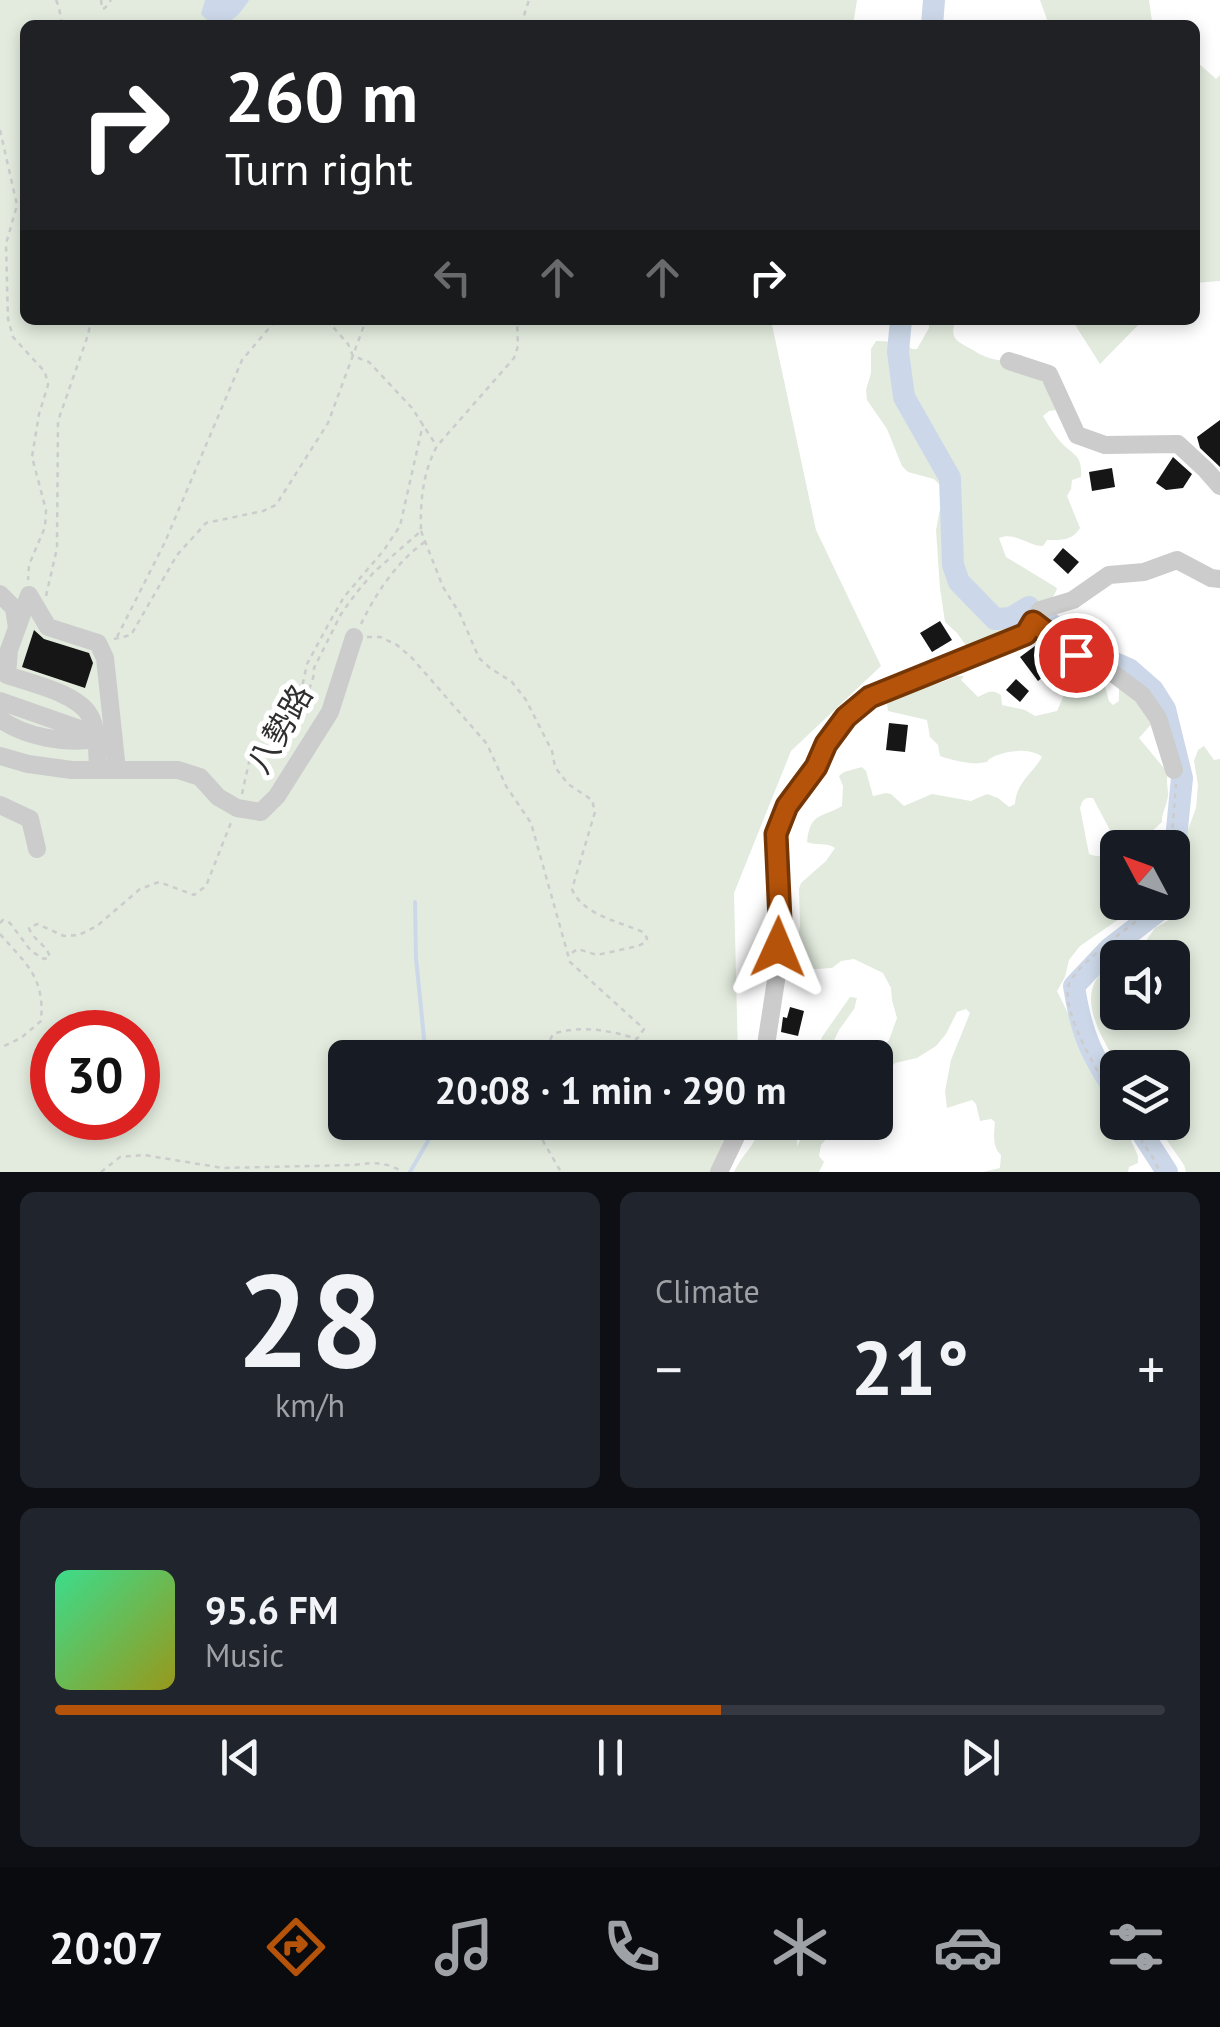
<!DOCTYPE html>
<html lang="en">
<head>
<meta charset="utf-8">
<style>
	:root { --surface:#171b24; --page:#20242c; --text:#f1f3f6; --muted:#9ea1a6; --line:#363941; --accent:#b45309 }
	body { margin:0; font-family:"PT Sans","Noto Sans TC",sans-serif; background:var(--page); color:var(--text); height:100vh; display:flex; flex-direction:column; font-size:38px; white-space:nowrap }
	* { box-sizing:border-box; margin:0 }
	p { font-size:32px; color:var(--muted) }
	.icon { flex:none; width:55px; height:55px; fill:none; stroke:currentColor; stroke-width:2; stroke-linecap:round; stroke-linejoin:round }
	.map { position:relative; height:1172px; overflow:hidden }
	.sheet { display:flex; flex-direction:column; gap:20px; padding:20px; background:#0d0f14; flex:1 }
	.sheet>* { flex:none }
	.banner { position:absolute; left:20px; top:20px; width:1180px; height:305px; border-radius:15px; box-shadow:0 5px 15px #0003; background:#202124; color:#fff; overflow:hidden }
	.needle { width:65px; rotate:311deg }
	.controls { position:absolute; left:1100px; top:830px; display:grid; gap:20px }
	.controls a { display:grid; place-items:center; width:90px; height:90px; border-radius:15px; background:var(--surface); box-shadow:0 5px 15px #0003; font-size:50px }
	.speed { position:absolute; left:30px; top:1010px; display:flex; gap:20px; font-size:50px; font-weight:700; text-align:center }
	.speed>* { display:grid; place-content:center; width:130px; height:130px; border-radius:50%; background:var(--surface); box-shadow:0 5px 15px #0003; line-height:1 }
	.speed .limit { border:15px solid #d22; background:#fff; color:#111 }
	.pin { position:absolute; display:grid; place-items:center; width:85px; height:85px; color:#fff; margin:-42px; border:5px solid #fff; border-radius:50%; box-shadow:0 2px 10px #0007 }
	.me { position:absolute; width:110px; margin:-55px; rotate:1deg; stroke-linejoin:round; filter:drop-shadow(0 0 8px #0008) }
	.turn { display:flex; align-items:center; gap:35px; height:210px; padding:0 40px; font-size:45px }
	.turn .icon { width:130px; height:130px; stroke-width:2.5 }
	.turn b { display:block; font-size:70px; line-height:85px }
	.lanes { display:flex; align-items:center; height:95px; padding:0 40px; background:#0003; justify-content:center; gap:50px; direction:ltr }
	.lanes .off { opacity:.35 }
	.big { font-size:75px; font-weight:700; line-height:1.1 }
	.sheet .tile { flex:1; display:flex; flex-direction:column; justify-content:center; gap:15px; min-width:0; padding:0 35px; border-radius:15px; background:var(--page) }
	.sheet .dial { align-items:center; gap:0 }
	.dial b { font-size:130px; line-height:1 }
	.song { display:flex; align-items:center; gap:30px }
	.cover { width:120px; height:120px; border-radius:15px; background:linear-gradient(135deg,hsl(150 70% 55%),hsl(60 70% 35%)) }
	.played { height:10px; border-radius:5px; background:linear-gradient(90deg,var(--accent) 60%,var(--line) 60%) }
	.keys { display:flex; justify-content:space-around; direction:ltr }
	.heat { display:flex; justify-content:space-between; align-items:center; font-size:55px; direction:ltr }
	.sheet .tiles { flex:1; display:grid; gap:20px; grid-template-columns:1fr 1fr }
	.tile:last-child { grid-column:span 2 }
	.trip { position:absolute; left:328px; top:1040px; width:565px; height:100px; border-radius:15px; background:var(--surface); box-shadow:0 5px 15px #0003; font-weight:700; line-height:100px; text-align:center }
	.dock { display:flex; height:160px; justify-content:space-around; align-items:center; background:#090b0e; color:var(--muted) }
	.dock .icon { width:70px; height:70px }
	.dock .selected { color:var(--accent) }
	.dock b { font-size:45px; color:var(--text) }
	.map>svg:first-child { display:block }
</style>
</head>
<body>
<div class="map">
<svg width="1220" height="1172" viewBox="0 0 1220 1172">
	<rect width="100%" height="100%" fill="#fff"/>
	<!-- green -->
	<path fill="#e2ebde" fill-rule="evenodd" d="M0 0H857L853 25H25V320H771L816 530 881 666 791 751 734 893 738 1057 345 1058V1122L732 1123 713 1172H0ZM52 1032H138V1118H52Z
		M1040 0H1149L1152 21 1157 25H1049Z
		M1195 60 1216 79 1220 75V281L1195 283Z
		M929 320H956C948 339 958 342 973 350 982 356 993 361 1005 360 1010 359 1015 356 1021 355L1043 373 1057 410 1049 411 1043 416C1048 424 1053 433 1059 440 1071 455 1083 453 1081 477L1072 480 1071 489 1067 496 1080 528C1072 541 1061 540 1047 540L1043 546C1027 546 1015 531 999 538L1006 557 1057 588C1053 608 1002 641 983 646 977 647 972 647 967 647L957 633 945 622 940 588 936 530 943 493 940 485 934 479 908 472 902 466 887 429 867 400 866 390 871 373V349L876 341 902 342 912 349H917L929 328Z
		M1072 320H1143L1100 364Z
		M956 676H964L961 680 978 697C987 693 991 688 1001 695L1002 705 1025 710 1035 716 1057 711 1064 695 1091 683H1104L1109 701 1113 705 1119 701V678L1154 721 1139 738 1168 773C1165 783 1170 792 1167 801 1165 809 1162 813 1162 822L1150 833 1144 834 1140 830 1130 837 1114 838 1093 798H1086L1082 802 1080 808 1089 854C1099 858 1108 855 1117 858L1118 902 1142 903 1080 946 1069 960 1065 977 1057 991 1117 1112 1118 1122 1123 1123 1138 1156V1163L1129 1167 1128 1172H983L1000 1168 1001 1155C992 1147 994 1133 995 1122L991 1119 980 1121 976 1104 972 1100 947 1108 945 1091 951 1060 970 1013 966 1009 957 1012 946 1034 936 1046 917 1058 895 1063 875 1084V1059L889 1040 897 1018 892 1000 891 988 883 973 854 959 841 961 832 968 816 969H810L795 962 800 925 799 889 801 883 826 861 835 848C827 842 816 846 807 842 810 812 822 818 842 806L843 786 839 776 844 772 862 767 866 771 873 796 886 793 891 794 904 806 932 794 971 801 987 794 998 798 1009 807 1015 804C1016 783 1032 774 1042 757 1031 748 1008 750 995 756 982 762 994 761 980 763 973 765 947 759 940 756L938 745 930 737 927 720 888 711 887 704C899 690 937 687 956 676Z
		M1204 746 1214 760 1220 759V1172H1186L1184 1165 1155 1123 1172 1122V1068L1118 1067C1106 1042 1078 1005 1098 977 1103 970 1111 967 1117 963L1118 1012H1172V958L1126 957 1140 949 1155 928 1171 919 1188 884 1187 832 1196 808 1198 785 1194 761 1198 750Z
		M850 997 857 998 854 1009 839 1030 827 1055 826 1057H814L822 1037Z
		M761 1123H797V1147L807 1123H840L821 1145 819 1156 824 1162 819 1172H734C744 1151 755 1148 761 1123Z"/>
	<!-- water -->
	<path fill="#ccd8e9" d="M205 0H249C237 20 219 35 201 14Z"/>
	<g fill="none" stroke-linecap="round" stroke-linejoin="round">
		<!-- stream -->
		<path stroke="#ccd8e9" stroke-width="4" d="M415 902 416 958 426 1058
			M410 1172 439 1122"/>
		<!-- river -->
		<path stroke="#ccd8e9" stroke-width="22" d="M932 25 934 0
			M901 320 898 352 904 397 950 478 953 565 959 582 995 619 1011 618 1029 607
			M1046 620 1087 651 1129 669 1153 690 1165 709 1182 778 1172 880
			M1118 1095C1091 1055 1081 1033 1074 986L1109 949 1170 902
			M1135 1122 1167 1172"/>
	</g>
	<!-- building -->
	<path fill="#161616" d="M1220 420V467L1200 448 1197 437Z
		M1173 457 1192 474 1183 488 1166 490 1156 483Z
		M1112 468 1115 487 1092 491 1089 472Z
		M1063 548 1079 562 1068 574 1053 560Z
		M940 621 952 640 932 652 920 633Z
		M34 630 44 639 89 653 93 663 85 688 22 667Z
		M1035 646 1053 669 1038 681 1020 657Z
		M1016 679 1029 691 1020 702 1006 690Z
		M889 723 908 725 905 752 886 750Z
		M790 1007 804 1011 798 1036 781 1032 783 1017 787 1018Z"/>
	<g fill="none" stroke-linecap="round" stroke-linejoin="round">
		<!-- path -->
		<path stroke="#ccc" stroke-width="2.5" stroke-dasharray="5 5" stroke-linecap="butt" d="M56 0 59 7 62 25
			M101 0 102 9 105 8 111 0
			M521 25 529 0
			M0 130 17 205 6 244 8 319 13 337 45 372 48 385 39 414 32 457 46 510 45 527 29 565 28 580
			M327 320 348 344 353 356 369 362 412 408 436 445
			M421 531 443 587 460 614 479 658 490 668 512 682 526 700 552 751 555 767 568 784 592 800 595 812 572 889C581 914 620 922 643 932L647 938 646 942 638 946 597 955 578 949 570 954
			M46 596 57 548 58 421 88 335 91 320
			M361 624C376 593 397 561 426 541
			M117 637 165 542 242 360 276 320
			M367 637H380L397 645 412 658 487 744 506 786 531 823 570 962 644 1029 637 1039C610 1030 580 1025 553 1034L548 1044 551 1058
			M114 639 131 635 177 555 206 523 263 511 276 505 328 423 366 320
			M298 706C306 696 315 681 314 668L341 614 357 592 374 572 421 531C420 501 423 472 437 446L514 358 518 346 517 320
			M242 794 249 762 257 746 268 733 294 711 301 692 307 664 328 625 344 597 384 550 400 526 423 424
			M1171 848 1176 784
			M0 923 3 920 10 923 31 951 44 959 50 957C46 944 33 940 29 928L37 924 64 936 79 935 97 926 140 889 159 882 194 895 206 886 232 820
			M0 934C26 964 45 977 41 1021L21 1038 0 1048
			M1118 1105C1103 1081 1059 1011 1069 984 1078 962 1141 918 1162 902
			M535 1122 536 1129 561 1172
			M1129 1122 1153 1158 1160 1172
			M101 1172 120 1157 144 1155 223 1168 355 1165C374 1162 386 1162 403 1172"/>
		<!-- minor -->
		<path stroke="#ccc" stroke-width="18" d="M1009 361 1049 374 1077 435 1105 445 1178 444 1206 470 1220 486
			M0 594 14 608 17 628
			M1033 621 1076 655 1110 671 1142 695 1158 718 1174 770
			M0 701 77 728 95 739
			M0 719C25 737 65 744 95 739
			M0 756 28 764 72 770H178L200 777 218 797 237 808 261 812 277 796 330 712 354 637
			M98 770C97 753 98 730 90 716 78 693 30 683 7 675L9 650 29 595 48 627 98 643 105 658 117 770
			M0 805 30 819 37 849
			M764 1058 777 974 780 920 776 834 787 806 816 767 827 743 846 717 870 697 1026 634 1040 610 1073 600 1109 575 1144 572 1177 560 1211 578 1220 579
			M719 1172 743 1122"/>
	</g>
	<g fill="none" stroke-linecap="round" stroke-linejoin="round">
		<!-- route casing -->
		<g stroke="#753606" stroke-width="25">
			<path id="route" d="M778 947 780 920 776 834 787 806 816 767 826 744 846 717 870 697 1026 634 1033 622 1076 655"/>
		</g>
		<!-- route -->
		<use href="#route" stroke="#b45309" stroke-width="18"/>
	</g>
	<g text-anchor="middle" stroke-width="10" stroke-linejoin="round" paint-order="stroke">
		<!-- street labels -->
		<g font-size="32" fill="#2f2f2f" stroke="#fff">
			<text transform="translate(280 729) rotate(-60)" y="11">八勢路</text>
		</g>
	</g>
</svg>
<div class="controls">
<a><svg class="needle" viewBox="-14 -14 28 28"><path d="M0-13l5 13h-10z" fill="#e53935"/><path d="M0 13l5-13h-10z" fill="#9ea1a6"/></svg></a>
<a><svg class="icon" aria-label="sound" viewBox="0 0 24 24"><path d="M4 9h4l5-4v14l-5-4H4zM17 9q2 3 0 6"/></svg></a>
<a><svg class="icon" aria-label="layers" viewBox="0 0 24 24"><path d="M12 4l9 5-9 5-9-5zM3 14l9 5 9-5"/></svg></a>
</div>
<div class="speed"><div class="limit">30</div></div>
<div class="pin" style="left:1076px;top:655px;background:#d93025"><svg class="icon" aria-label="arrive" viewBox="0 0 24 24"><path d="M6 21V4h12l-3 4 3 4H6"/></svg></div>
<svg class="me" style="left:778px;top:947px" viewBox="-20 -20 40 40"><path d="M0-17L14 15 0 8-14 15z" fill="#b45309" stroke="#fff" stroke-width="4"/></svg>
<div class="trip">20:08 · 1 min · 290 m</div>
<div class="banner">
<div class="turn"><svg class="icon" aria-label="right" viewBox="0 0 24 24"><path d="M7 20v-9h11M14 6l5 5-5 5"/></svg><div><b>260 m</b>Turn right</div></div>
<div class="lanes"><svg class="icon off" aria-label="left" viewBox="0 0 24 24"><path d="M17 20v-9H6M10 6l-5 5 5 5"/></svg><svg class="icon off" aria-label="ahead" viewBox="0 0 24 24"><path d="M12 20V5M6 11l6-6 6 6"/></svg><svg class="icon off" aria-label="ahead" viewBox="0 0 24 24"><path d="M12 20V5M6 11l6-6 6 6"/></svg><svg class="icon" aria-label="right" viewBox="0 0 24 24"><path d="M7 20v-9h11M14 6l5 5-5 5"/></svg></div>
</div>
</div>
<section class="sheet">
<div class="tiles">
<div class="tile dial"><b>28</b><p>km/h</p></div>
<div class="tile"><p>Climate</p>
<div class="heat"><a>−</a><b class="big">21°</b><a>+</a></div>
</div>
<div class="tile">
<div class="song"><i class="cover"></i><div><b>95.6 FM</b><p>Music</p></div></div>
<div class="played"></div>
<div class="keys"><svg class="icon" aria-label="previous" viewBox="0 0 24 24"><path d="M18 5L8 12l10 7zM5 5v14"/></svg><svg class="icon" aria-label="pause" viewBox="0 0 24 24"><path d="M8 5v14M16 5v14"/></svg><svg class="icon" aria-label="next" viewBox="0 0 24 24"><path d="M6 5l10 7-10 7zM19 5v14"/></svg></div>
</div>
</div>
</section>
<nav class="dock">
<b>20:07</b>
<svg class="icon selected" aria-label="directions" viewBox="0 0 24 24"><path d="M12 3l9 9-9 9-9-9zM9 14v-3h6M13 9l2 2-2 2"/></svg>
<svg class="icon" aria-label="music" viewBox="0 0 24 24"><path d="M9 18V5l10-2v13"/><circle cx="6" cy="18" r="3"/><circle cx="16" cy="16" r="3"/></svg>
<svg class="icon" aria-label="phone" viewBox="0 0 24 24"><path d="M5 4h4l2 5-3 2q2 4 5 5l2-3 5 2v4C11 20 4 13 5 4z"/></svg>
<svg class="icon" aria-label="climate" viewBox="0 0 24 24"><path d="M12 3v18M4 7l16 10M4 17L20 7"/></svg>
<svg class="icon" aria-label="car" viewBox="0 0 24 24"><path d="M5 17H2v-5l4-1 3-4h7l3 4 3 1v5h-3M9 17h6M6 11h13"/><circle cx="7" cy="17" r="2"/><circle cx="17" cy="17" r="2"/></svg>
<svg class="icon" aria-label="filters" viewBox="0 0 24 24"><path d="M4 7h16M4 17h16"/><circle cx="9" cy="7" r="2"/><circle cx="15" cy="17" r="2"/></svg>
</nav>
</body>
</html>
